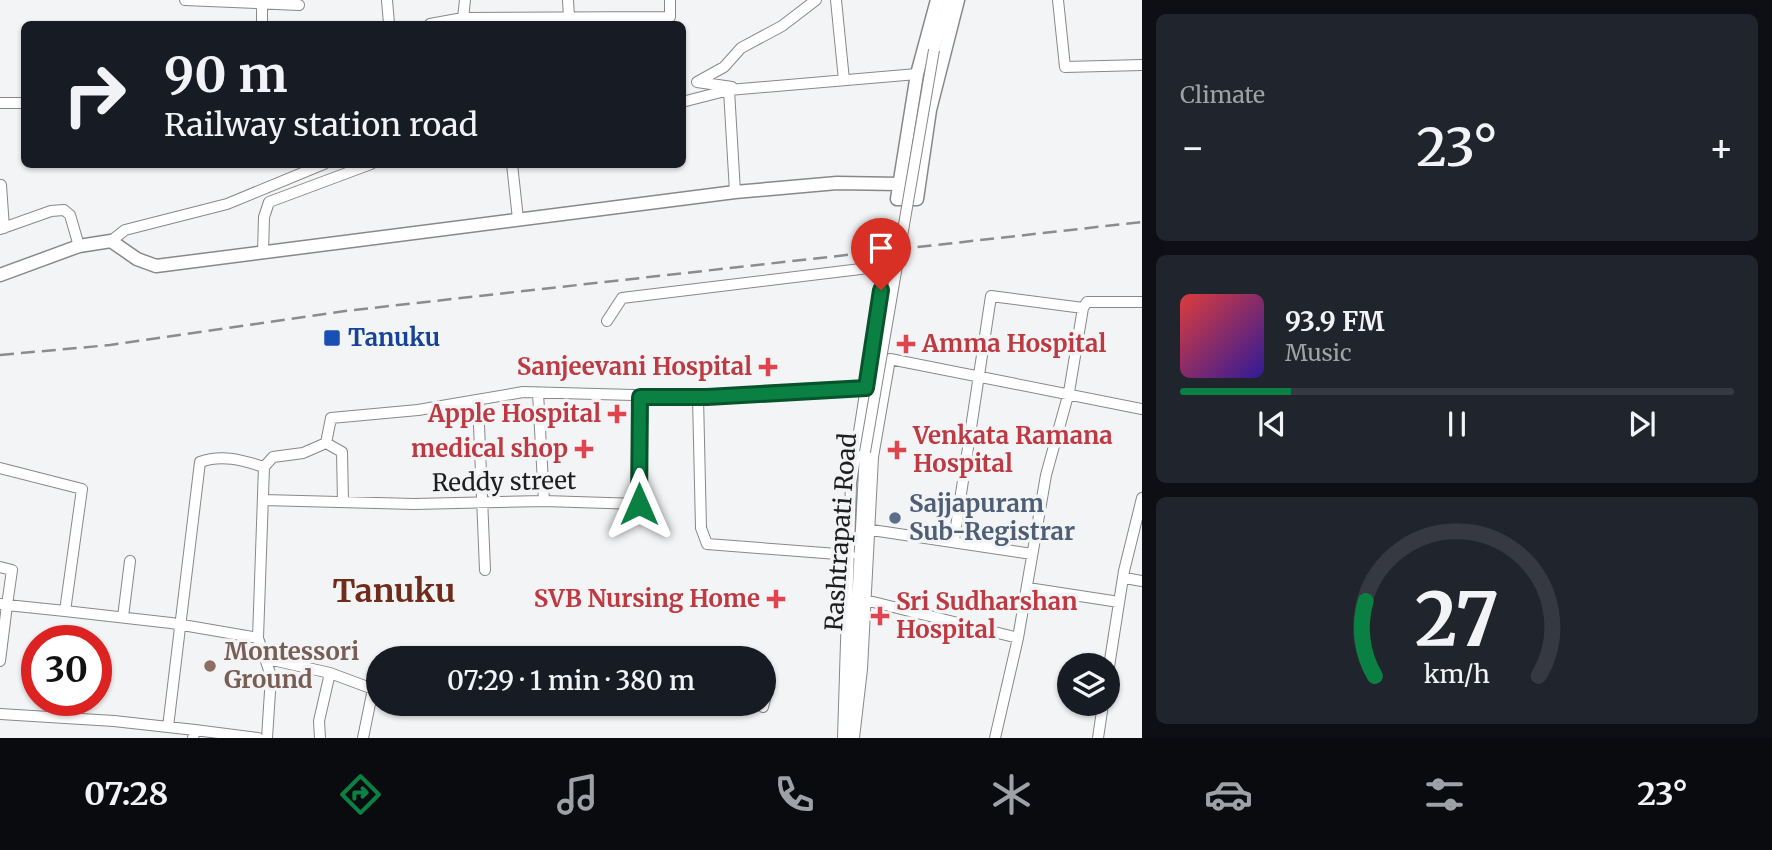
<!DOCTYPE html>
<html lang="en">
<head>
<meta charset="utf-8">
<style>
	:root { --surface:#171b24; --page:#20242c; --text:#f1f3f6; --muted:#9ea1a6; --line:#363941; --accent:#0b8043 }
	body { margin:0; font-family:Merriweather,serif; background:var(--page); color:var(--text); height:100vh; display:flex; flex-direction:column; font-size:26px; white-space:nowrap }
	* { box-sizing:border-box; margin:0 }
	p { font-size:23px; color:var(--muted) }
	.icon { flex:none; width:38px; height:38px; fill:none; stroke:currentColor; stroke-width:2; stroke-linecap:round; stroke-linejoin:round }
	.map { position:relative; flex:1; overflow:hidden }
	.details { display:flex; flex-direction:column; gap:14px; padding:14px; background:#0d0f14; width:630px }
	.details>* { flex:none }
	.hud { position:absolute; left:21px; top:21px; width:665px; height:147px; border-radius:10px; box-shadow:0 2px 5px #0004; background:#171b24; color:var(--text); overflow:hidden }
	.buttons { position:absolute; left:1057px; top:653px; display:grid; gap:14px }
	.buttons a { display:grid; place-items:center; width:63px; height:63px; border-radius:50%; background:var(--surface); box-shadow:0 2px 5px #0004; font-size:35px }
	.speed { position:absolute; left:21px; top:625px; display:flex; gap:14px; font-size:35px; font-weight:700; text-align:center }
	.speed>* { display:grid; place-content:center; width:91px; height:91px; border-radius:50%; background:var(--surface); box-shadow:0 2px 5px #0004; line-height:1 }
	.speed .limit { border:10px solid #d22; background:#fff; color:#111 }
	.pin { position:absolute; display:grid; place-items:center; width:60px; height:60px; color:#fff; margin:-72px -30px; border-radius:50% 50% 50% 0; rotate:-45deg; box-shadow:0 0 7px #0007 }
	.pin .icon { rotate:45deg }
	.me { position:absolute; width:77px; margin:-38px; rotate:0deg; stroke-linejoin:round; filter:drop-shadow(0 0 5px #0008) }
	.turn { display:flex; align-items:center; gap:24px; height:147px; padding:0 28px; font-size:32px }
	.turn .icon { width:91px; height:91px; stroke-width:2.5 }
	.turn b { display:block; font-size:49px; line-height:60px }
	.big { font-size:52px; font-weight:600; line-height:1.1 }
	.details .card { flex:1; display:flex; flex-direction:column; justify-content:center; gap:10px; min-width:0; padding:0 24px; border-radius:10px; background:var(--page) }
	.details .dial { align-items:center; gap:0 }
	.dial svg { height:182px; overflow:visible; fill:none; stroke:var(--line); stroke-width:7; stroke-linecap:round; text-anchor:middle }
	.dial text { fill:var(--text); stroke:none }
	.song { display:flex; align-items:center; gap:21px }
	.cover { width:84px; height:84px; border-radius:10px; background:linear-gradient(135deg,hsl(0 70% 55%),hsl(250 70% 35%)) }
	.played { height:7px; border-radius:4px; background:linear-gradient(90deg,var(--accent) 20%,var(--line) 20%) }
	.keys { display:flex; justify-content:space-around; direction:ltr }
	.heat { display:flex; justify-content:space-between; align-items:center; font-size:38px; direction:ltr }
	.trip { position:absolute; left:366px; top:646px; width:410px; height:70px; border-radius:35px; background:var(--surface); box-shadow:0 2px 5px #0004; font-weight:600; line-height:70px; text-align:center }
	.menu { display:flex; height:112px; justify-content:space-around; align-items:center; background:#090b0e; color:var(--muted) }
	.menu .icon { width:49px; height:49px }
	.menu .on { color:var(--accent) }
	.menu b { font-size:32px; color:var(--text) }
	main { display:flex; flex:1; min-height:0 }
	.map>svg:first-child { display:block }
</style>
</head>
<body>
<main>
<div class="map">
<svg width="1142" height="738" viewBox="0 0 1142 738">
	<rect width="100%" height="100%" fill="#f3f4f6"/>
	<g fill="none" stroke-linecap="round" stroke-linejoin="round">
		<!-- minor casing -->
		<g stroke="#868889" stroke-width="12">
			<path id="minor" d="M185 0 299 5
				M387 0 389 24
				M465 0 463 18 670 17V0
				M568 0 569 17
				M836 0 844 80
				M1058 0 1065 67 1142 65
				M262 24V0
				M430 24 463 18V23
				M934 50 948 0
				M732 87 697 82 724 67 741 48 782 26 816 0
				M729 90 735 192
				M682 102 729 90 917 74
				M0 103H24
				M512 164 518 219
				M1 185 4 228
				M0 229 51 211 64 210 70 215 79 246
				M111 241 125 230 227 204 324 164
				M263 252 264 217 269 202 371 164
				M607 321 622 298 885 266 851 483 843 738
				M538 393 544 501
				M698 397 701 528 707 544 850 555
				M478 401 485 570
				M326 443 342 452 343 502
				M0 468 82 489 65 611 7 605 12 570 0 567
				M263 500 414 504 544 501 639 504 640 397
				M865 529 1032 554
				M954 540 991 296 1083 308
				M1125 578 1142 581
				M1028 588 1119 602
				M861 599 1018 638 995 738
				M0 604 7 605 0 661
				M65 611 171 623 258 638
				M123 617 130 561
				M1018 638 1046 475 1069 392 1083 308 1087 302H1142
				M268 659 330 673 373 689 363 738
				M1108 673 1124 571 1142 498
				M763 707 770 680
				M0 714 114 721 195 730
				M168 727 200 462C222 454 242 460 264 467
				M193 738 195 730 258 738
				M267 738 271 676 258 638 264 467 273 457 303 453 326 443 331 418 418 410 523 392 707 397 866 388
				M320 738 319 721 330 673
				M850 738 865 452
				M854 738 862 669 873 457 890 359 1142 409
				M1098 738 1103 704"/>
		</g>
		<!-- major casing -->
		<g stroke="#868889" stroke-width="15">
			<path id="major" d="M937 0 917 74 897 199H917L930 110 958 0
				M0 275 79 246 111 241 137 259 156 266 735 192 837 183 900 184"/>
		</g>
		<!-- minor -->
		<use href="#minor" stroke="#fff" stroke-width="10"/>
		<!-- major -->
		<use href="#major" stroke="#fff" stroke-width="12"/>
		<!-- rail -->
		<path stroke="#8c8c8e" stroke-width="2.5" stroke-dasharray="14 7" stroke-linecap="butt" d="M0 355 110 345 345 311 1142 222"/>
		<!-- minor-bridge casing -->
		<g stroke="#868889" stroke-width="12" stroke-linecap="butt">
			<path id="minor-bridge" d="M865 452 934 50"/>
		</g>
		<!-- minor-bridge -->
		<use href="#minor-bridge" stroke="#fff" stroke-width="10"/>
	</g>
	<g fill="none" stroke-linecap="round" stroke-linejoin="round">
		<!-- route casing -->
		<g stroke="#07532c" stroke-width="18">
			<path id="route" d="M639 504 640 397H707L866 388 881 290"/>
		</g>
		<!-- route -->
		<use href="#route" stroke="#0b8043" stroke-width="12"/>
	</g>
	<!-- markers -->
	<rect fill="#1a4fb4" stroke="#f3f4f6" stroke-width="2.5" x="323" y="329" width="18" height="18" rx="3.5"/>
	<g fill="#e0444e" stroke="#f3f4f6" stroke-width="2.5">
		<path d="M902.5 333.5h7v7h7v7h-7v7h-7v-7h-7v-7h7z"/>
		<path d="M764.5 356.5h7v7h7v7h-7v7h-7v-7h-7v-7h7z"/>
		<path d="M613.5 403.5h7v7h7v7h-7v7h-7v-7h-7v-7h7z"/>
		<path d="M580.5 438.5h7v7h7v7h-7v7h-7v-7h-7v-7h7z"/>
		<path d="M893.5 439.5h7v7h7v7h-7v7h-7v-7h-7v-7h7z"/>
		<path d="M772.5 588.5h7v7h7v7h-7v7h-7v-7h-7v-7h7z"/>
		<path d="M876.5 605.5h7v7h7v7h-7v7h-7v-7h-7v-7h7z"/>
	</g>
	<circle fill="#5c6f8a" stroke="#f3f4f6" stroke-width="2.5" cx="895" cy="518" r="7"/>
	<circle fill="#8d6e63" stroke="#f3f4f6" stroke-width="2.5" cx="210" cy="666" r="7"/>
	<g text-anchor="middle" stroke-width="7" stroke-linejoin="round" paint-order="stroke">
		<!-- transit labels -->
		<g font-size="24" font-weight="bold" fill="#164399" stroke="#f3f4f6" text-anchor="start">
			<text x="348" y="346">Tanuku</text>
		</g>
		<!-- health labels -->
		<g font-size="24" font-weight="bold" fill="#be3a42" stroke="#f3f4f6" text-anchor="end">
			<text x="922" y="352" text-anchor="start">Amma Hospital</text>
			<text x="752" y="375">Sanjeevani Hospital</text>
			<text x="601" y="422">Apple Hospital</text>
			<text x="913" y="444" text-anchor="start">Venkata Ramana<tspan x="913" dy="28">Hospital</tspan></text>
			<text x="568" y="457">medical shop</text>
			<text x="760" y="607">SVB Nursing Home</text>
			<text x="896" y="610" text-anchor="start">Sri Sudharshan<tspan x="896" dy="28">Hospital</tspan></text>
		</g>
		<!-- street labels -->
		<g font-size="24" fill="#1e1e1f" stroke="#f3f4f6">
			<text transform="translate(504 482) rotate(-1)" y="8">Reddy street</text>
			<text transform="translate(841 532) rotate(-86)" y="8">Rashtrapati Road</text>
		</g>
		<!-- service labels -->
		<g font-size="24" font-weight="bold" fill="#4e5e75" stroke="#f3f4f6" text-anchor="start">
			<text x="909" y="512">Sajjapuram<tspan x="909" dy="28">Sub-Registrar</tspan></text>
		</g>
		<!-- education labels -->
		<g font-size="24" font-weight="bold" fill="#785e54" stroke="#f3f4f6" text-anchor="start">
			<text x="224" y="660">Montessori<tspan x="224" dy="28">Ground</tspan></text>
		</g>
		<!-- district labels -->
		<g font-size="32" font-weight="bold" fill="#6f2c1a" stroke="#f3f4f6">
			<text x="394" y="602">Tanuku</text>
		</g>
	</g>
</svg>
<div class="buttons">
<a><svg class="icon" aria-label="layers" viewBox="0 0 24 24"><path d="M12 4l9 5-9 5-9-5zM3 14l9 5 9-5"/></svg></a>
</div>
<div class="speed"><div class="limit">30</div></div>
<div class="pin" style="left:881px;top:290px;background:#d93025"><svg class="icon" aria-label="arrive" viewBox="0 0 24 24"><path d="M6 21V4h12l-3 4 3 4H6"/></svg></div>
<svg class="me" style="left:639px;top:504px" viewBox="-20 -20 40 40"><path d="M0-17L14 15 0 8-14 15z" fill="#0b8043" stroke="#fff" stroke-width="4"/></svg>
<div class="trip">07:29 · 1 min · 380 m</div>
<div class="hud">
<div class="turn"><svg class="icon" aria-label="right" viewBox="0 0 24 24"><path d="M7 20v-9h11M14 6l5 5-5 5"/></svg><div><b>90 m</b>Railway station road</div></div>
</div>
</div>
<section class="details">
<div class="card"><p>Climate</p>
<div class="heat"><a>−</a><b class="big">23°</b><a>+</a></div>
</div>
<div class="card">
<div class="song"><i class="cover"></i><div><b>93.9 FM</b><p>Music</p></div></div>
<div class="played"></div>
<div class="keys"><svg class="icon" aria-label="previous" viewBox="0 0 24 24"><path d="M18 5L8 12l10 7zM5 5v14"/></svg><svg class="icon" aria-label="pause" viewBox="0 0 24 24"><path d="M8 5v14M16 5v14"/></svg><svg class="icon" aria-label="next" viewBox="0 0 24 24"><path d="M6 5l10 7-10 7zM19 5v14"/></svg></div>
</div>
<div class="card dial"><svg viewBox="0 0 100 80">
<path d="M14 69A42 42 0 1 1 86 69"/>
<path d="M14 69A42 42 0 0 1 10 36" stroke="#0b8043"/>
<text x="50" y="56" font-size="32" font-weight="700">27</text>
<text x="50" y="72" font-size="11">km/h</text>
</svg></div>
</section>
</main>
<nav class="menu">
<b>07:28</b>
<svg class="icon on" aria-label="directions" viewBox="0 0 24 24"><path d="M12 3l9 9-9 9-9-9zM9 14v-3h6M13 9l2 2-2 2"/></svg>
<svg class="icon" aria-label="music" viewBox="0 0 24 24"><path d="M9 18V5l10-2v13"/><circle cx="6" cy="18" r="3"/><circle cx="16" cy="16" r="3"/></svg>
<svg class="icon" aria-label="phone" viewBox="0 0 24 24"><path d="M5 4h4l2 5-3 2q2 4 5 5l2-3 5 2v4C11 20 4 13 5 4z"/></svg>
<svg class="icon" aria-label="climate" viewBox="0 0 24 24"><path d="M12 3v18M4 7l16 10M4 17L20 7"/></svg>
<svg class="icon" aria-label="car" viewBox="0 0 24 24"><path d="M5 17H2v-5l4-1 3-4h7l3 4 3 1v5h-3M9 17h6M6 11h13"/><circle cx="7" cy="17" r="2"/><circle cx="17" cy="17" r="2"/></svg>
<svg class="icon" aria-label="filters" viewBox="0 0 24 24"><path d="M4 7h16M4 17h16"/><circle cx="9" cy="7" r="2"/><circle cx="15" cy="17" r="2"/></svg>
<b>23°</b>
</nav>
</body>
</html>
